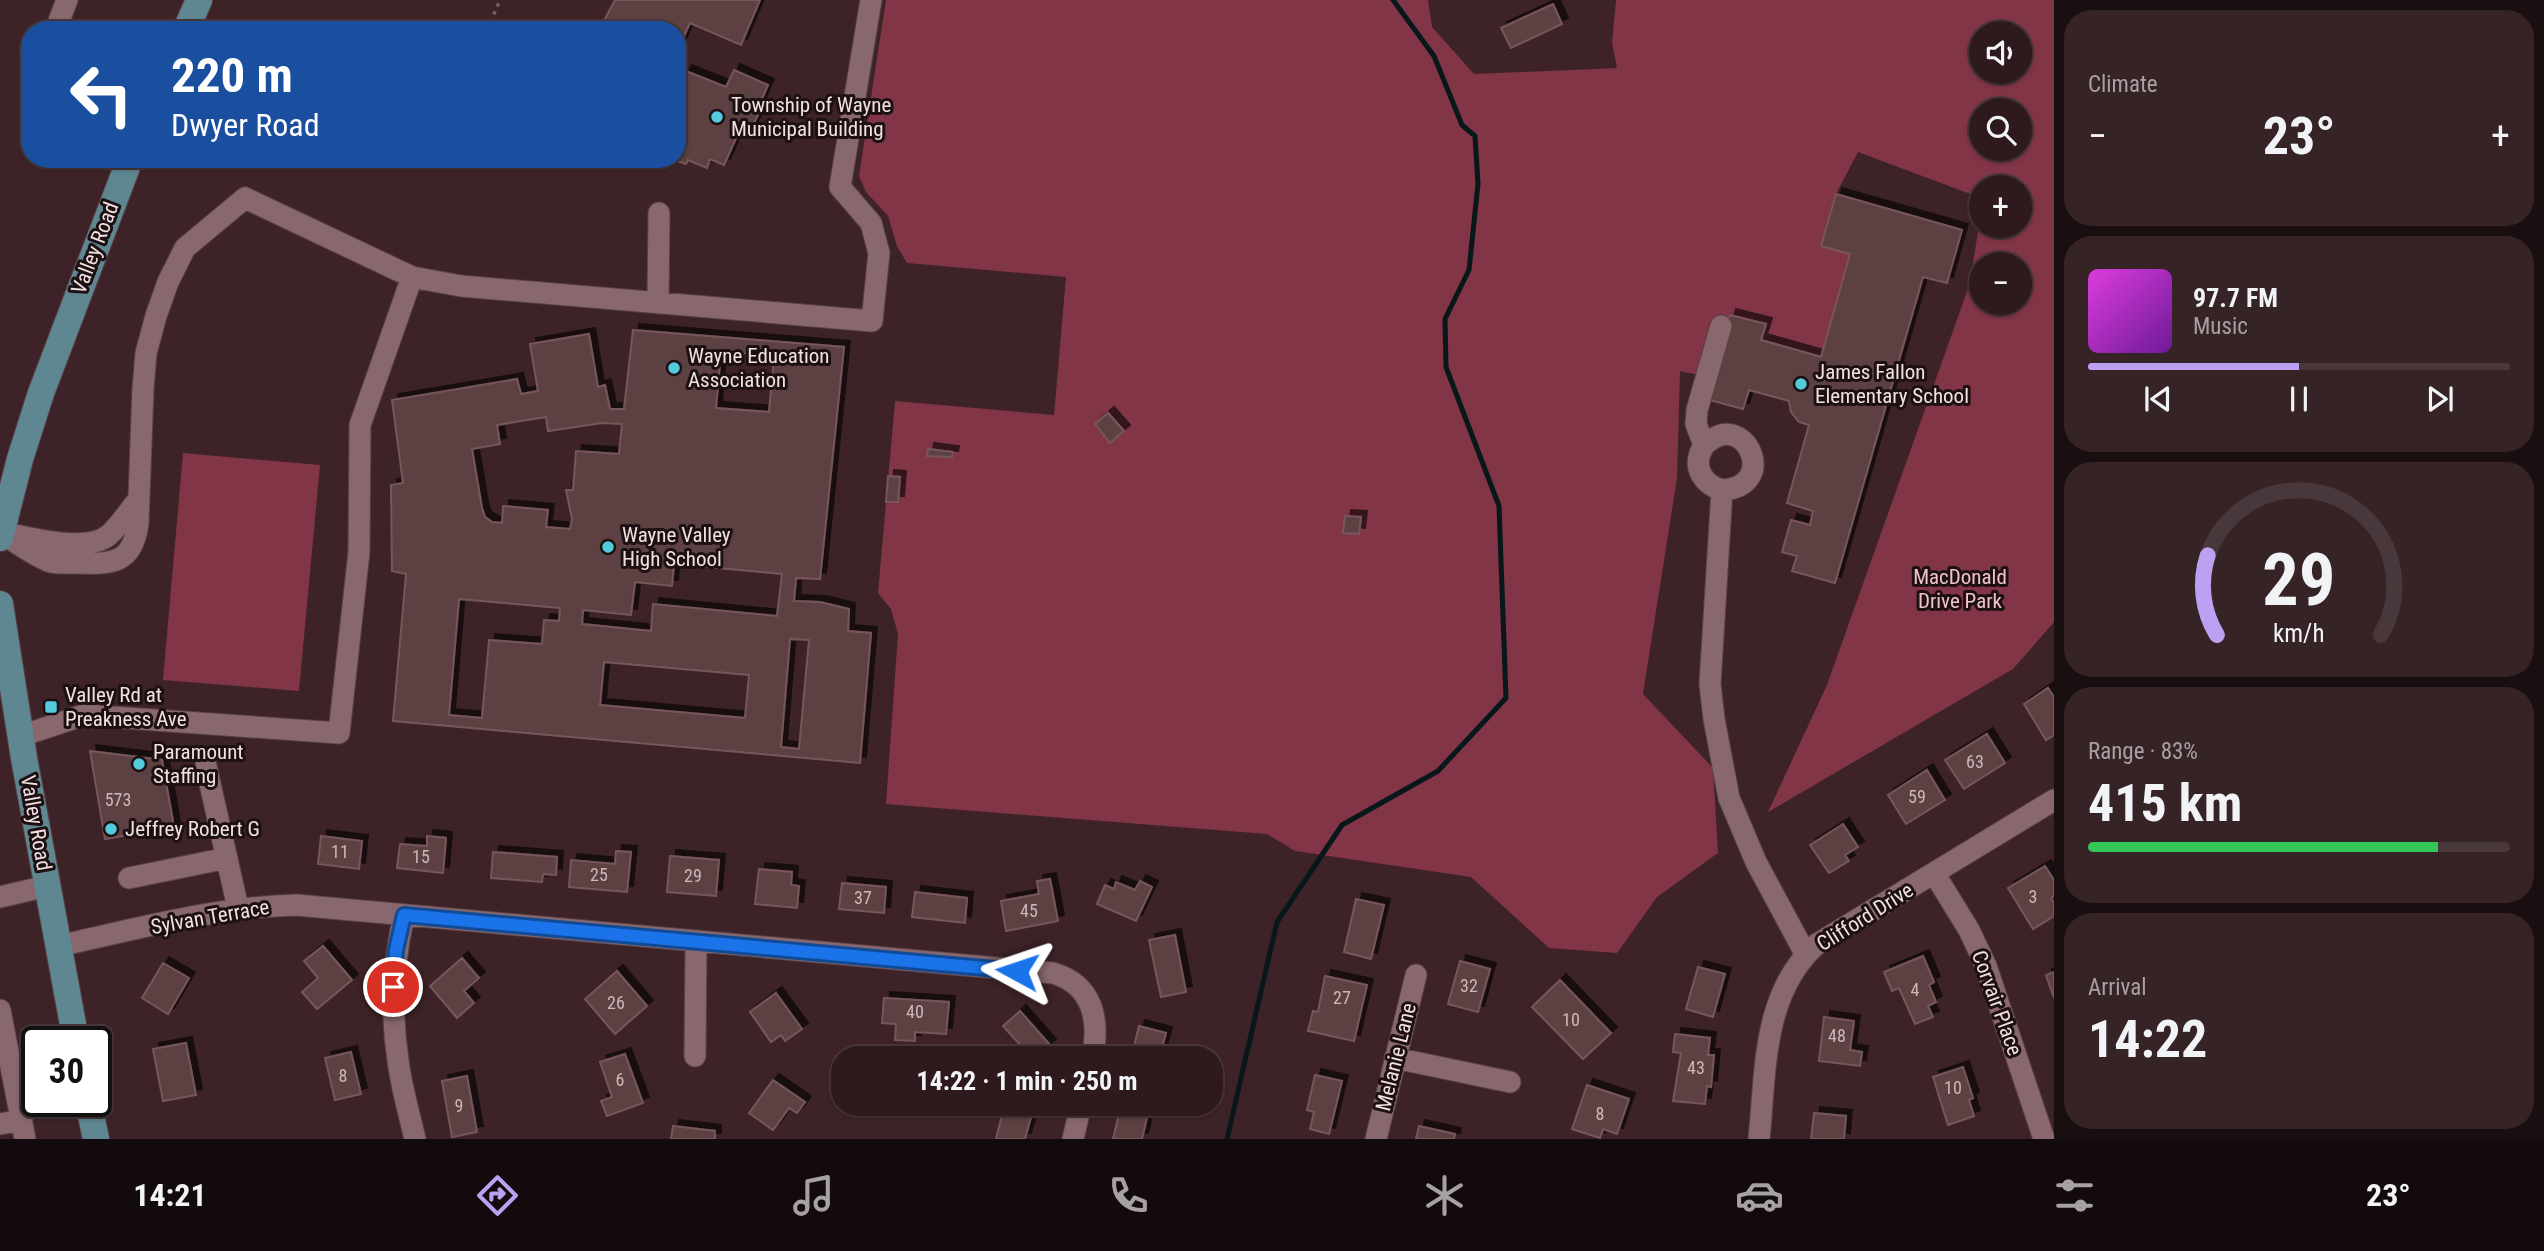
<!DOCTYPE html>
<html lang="en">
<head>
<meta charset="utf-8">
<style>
	:root { --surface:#2e1a1d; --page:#362326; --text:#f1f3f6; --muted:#a7a1a4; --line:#49383b; --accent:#bca0f2 }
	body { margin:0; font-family:"Roboto Condensed",sans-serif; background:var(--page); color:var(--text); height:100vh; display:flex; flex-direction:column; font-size:26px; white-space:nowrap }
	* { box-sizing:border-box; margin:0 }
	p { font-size:23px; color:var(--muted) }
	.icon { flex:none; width:38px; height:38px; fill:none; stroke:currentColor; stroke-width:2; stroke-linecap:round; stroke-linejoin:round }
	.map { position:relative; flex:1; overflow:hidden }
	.side { display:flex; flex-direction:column; gap:10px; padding:10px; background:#190e10; width:490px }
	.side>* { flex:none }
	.hud { position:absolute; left:21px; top:21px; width:665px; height:147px; border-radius:28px; box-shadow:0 2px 5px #0004,0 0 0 2px var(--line); background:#1a4fa0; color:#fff; overflow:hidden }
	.buttons { position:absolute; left:1969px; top:21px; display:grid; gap:14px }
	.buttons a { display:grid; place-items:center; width:63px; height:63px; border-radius:50%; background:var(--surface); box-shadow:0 2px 5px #0004,0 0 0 2px var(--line); font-size:35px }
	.speed { position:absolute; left:21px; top:1026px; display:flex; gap:14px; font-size:35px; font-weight:700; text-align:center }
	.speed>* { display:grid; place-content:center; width:91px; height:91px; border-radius:50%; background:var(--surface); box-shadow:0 2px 5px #0004,0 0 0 2px var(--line); line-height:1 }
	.speed .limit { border:4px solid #111; border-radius:10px; background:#fff; color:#111 }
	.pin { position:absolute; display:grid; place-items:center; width:60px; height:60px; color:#fff; margin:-30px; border:4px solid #fff; border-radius:50%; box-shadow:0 2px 7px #0007 }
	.me { position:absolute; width:77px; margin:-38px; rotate:275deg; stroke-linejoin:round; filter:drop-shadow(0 0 5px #0008) }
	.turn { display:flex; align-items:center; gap:24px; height:147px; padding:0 35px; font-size:32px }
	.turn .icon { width:91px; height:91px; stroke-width:2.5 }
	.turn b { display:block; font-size:49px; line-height:60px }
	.big { font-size:52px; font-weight:700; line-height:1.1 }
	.side .card { flex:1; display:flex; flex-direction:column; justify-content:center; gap:10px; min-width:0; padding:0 24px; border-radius:28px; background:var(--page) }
	.side .dial { align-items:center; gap:0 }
	.dial svg { height:182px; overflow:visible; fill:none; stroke:var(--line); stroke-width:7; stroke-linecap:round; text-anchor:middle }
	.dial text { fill:var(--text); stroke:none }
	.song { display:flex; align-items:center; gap:21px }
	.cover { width:84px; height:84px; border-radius:10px; background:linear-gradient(135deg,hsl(300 70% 55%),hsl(280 70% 35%)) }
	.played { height:7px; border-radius:4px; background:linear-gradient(90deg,var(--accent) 50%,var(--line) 50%) }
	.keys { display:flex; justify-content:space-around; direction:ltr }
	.heat { display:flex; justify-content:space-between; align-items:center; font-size:38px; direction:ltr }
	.charge { height:10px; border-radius:5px; background:linear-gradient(90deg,#34c759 83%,var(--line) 0) }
	.trip { position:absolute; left:831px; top:1046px; width:392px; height:70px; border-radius:28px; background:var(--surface); box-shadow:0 2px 5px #0004,0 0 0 2px var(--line); font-weight:700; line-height:70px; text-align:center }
	.tab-bar { display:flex; height:112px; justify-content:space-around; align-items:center; background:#120a0c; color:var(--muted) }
	.tab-bar .icon { width:49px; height:49px }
	.tab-bar .current { color:var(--accent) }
	.tab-bar b { font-size:32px; color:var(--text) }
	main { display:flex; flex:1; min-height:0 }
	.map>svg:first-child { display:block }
</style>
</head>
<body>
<main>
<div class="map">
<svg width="2054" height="1139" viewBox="0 0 2054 1139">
	<defs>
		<filter id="shadow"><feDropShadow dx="6" dy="-6" stdDeviation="0" flood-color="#0009"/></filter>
	</defs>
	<rect width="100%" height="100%" fill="#3d2327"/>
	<!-- green -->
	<path fill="#813546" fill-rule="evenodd" d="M886 0H1428L1432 27 1474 74 1617 68 1612 43 1616 0H2054V622L2013 669 1768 812 1827 685 1970 283 1981 212V226H2020V187H1981V198L1858 152 1836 194 1821 245 1850 254 1821 357 1761 340 1766 324 1730 315 1712 378 1680 371 1677 478 1643 694 1713 768 1718 853 1657 897 1617 953 1549 948 1471 877 1295 851 1267 834 886 804 898 634 891 609 878 593 895 401 1054 415 1066 277 907 263 897 246 888 216 866 192 859 176ZM1981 33H2020V72H1981ZM1981 110H2020V149H1981ZM1981 264H2020V303H1981Z
		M183 453 320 465 299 691 163 680Z"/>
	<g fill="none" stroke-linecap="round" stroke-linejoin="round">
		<!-- stream -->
		<path stroke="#08171a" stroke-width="5" d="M1227 1139 1277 922 1342 825 1438 771 1506 698 1499 506 1446 367 1445 319 1469 270 1478 184 1475 136 1462 125 1434 56 1393 0"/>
	</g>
	<!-- building -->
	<path fill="#5c3f43" stroke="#76575c" stroke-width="2" fill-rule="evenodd" filter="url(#shadow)" d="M615 0H760L741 45 690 23 677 51V30H599Z
		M1553 4 1562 24 1511 48 1501 28Z
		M734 70 768 85 758 108 761 109 751 129 742 125 724 165 710 159 707 168 688 160 686 164 677 161 683 147 677 145V81L681 82 686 71 726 87Z
		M1836 194 1962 230 1947 283 1923 277 1835 583 1792 571 1797 556 1782 552 1791 520 1810 525 1813 511 1787 503 1809 425 1799 422 1791 412 1789 401 1749 390 1743 409 1706 399 1730 315 1766 324 1761 340 1821 357 1850 254 1821 246Z
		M633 330 844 347 820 579 796 578 794 601 820 602 849 609 848 631 871 633 860 763 393 721 406 574 392 571 391 485 403 483 392 400 517 379 521 394 538 391 530 344 589 334 598 387 605 385 610 409H624ZM721 351 774 356 769 412 716 408ZM546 417 548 431 602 423 622 424 619 454 576 451 573 490H566L572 519 570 529 546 527 548 510 503 506 502 523 492 522 485 517 482 508 472 449 500 444 497 425ZM674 564 782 574 777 616 653 604 651 631 582 624 583 610 631 615 635 582 672 586ZM459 599 560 608 559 621 544 620 542 644 489 640 482 718 449 715ZM790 639 809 640 799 749 781 747ZM604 662 749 675 745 718 600 705Z
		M1108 413 1124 431 1110 443 1095 424Z
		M928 449 953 452 952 457 927 456Z
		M888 476 900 477 898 502H886Z
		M1345 516 1361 517 1359 534 1343 533Z
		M2048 688 2054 697V735L2046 740 2024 704Z
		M1987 734 2005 763 1964 789 1945 760Z
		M90 751 162 760 174 827 105 839Z
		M1927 770 1945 800 1906 824 1888 795Z
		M1843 824 1858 847 1845 855 1849 861 1829 873 1810 845Z
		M321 836 362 841 359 869 318 864Z
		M427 836 446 838 443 873 397 868 400 844 427 846Z
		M616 851 631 852 627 892 569 887 571 860 615 864Z
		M493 852 557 857 556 875 543 874 542 882 491 878Z
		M670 856 719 860 716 896 667 892Z
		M2045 866 2054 880V896L2051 898 2054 903V916L2033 929 2008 888Z
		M759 869 792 872 791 885 799 886 797 908 755 904Z
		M1050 879 1058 921 1006 931 1001 901 1039 894 1037 881Z
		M1140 881 1152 887 1136 921 1097 904 1105 885 1114 889 1116 882 1135 890Z
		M842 883 886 887 884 913 839 909Z
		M915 892 967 898 965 923 912 917Z
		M1356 899 1384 905 1371 959 1344 952Z
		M1175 935 1186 992 1161 997 1149 940Z
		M323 946 352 980 317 1009 302 992 318 978 304 961Z
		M1923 956 1934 982 1929 985 1936 1002 1928 1006 1933 1017 1915 1024 1899 988 1892 991 1884 972Z
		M462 958 479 978 464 991 474 1003 457 1018 430 986Z
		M1460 961 1490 969 1478 1012 1448 1004Z
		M163 963 189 978 168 1014 142 998Z
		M1698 967 1725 974 1713 1017 1686 1009Z
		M617 971 647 1006 615 1034 585 999Z
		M2054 972V998L2046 975Z
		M1325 976 1367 985 1354 1041 1308 1031 1313 1011 1318 1012Z
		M1560 980 1611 1033 1583 1059 1532 1007Z
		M776 993 802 1029 785 1041 781 1035 771 1042 750 1012Z
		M884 998 949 1002 946 1034 915 1032V1041L895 1040 896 1024 882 1023Z
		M1020 1011 1050 1045 1033 1059 1003 1026Z
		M1824 1017 1854 1021 1850 1050 1862 1052 1860 1066 1819 1061Z
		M1139 1026 1166 1033 1159 1059H1131Z
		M1675 1034 1710 1038 1708 1055H1714L1711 1087 1707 1086 1705 1104 1673 1101 1681 1053 1673 1052Z
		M186 1043 196 1095 163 1101 153 1049Z
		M351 1052 361 1094 335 1100 325 1058Z
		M625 1054 643 1103 607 1116 601 1101 612 1097 600 1062Z
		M1963 1067 1973 1098 1969 1100 1974 1116 1948 1125 1933 1077Z
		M1315 1075 1342 1081 1329 1134 1310 1129 1314 1112 1307 1110Z
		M467 1076 477 1132 452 1137 442 1081Z
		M773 1080 805 1102 797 1113 789 1108 773 1130 749 1113Z
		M1587 1085 1629 1099 1617 1134 1603 1129 1600 1138 1572 1129Z
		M1121 1106 1148 1113 1142 1139H1113Z
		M1003 1111 1031 1117 1025 1139H996Z
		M1814 1113 1846 1116 1844 1139H1811Z
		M673 1126 715 1131V1139H671Z
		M1419 1126 1455 1134 1454 1139H1416Z"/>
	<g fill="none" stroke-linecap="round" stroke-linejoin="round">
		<!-- minor casing -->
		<g stroke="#594247" stroke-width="23">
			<path id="minor" d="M65 30 59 21 67 0
				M658 303 659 213
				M1704 445 1696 424 1697 410 1721 326
				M1722 490C1777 487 1749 418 1714 438 1709 441 1704 444 1702 449 1692 468 1704 485 1722 490L1710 684 1714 719 1729 798 1756 862 1806 955
				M1 533C16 542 31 554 48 561 55 564 66 563 75 563 111 564 133 565 138 523L143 389 146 353 156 316 168 282 185 248 245 198 412 277 461 286 872 321 879 253 871 223 840 187 871 0
				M15 535C39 540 88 552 109 535 120 525 129 511 138 500
				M21 736 84 715 339 733 359 552 360 425 412 277
				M206 766 238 908
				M1934 873 1969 930 1986 966 2044 1139
				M129 878 227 858
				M0 897 47 886
				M404 915C393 964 390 1010 398 1060 401 1086 409 1113 415 1139
				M58 946C137 929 216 907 296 905L1053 973C1094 985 1100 1021 1092 1059
				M0 1010 25 1139
				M695 1056 696 942
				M1395 1058 1510 1082
				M0 1124 22 1120
				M1073 1139 1081 1104
				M1376 1139 1416 975
				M1759 1139C1766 1071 1762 993 1817 944L2054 800"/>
		</g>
		<!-- major casing -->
		<g stroke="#594247" stroke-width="28">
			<path id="major" d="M186 30 199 0
				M0 538 20 459 41 393 130 159
				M0 604 24 758 76 1041
				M88 1101 96 1139"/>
		</g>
		<!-- path -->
		<path stroke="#755d60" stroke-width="3.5" stroke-dasharray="3.5 5" stroke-linecap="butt" d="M487 30 500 0"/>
		<!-- minor -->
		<use href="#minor" stroke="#88686d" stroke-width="21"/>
		<!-- major -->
		<use href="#major" stroke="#5f8791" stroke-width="26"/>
	</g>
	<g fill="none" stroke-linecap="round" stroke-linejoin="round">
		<!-- route casing -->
		<g stroke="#114b97" stroke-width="18">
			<path id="route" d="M393 987 396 950 404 915 1017 971"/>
		</g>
		<!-- route -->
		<use href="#route" stroke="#1a73e8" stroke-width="12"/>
	</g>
	<!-- markers -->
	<g fill="#54cadd" stroke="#1c1012" stroke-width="2.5">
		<circle cx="717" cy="117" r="7"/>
		<circle cx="674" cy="368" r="7"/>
		<circle cx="1801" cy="384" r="7"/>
		<circle cx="608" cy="547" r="7"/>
		<rect x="44" y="700" width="14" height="14" rx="3.5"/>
		<circle cx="139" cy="764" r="7"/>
		<circle cx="111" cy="829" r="7"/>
	</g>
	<g text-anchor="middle" stroke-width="6" stroke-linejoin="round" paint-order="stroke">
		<!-- number labels -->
		<g font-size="18" fill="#ccb8ba">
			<text x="1975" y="768">63</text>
			<text x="1917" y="803">59</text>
			<text x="118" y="806">573</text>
			<text x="340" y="858">11</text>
			<text x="421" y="863">15</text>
			<text x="599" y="881">25</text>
			<text x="693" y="882">29</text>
			<text x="2033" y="903">3</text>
			<text x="863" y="904">37</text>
			<text x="1029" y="917">45</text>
			<text x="1469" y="992">32</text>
			<text x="1915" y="996">4</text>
			<text x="1342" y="1004">27</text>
			<text x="616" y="1009">26</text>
			<text x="915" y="1018">40</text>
			<text x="1571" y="1026">10</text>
			<text x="1837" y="1042">48</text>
			<text x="1696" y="1074">43</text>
			<text x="343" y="1082">8</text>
			<text x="620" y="1086">6</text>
			<text x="1953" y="1094">10</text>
			<text x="459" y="1112">9</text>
			<text x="1600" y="1120">8</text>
		</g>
		<!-- poi labels -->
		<g font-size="21" fill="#f2e0e2" stroke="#1c1012" text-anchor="start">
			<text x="731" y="112">Township of Wayne<tspan x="731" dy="24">Municipal Building</tspan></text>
			<text x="688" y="363">Wayne Education<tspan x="688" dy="24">Association</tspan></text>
			<text x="1815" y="379">James Fallon<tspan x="1815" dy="24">Elementary School</tspan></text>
			<text x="622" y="542">Wayne Valley<tspan x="622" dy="24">High School</tspan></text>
			<text x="65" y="702">Valley Rd at<tspan x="65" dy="24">Preakness Ave</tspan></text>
			<text x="153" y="759">Paramount<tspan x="153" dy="24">Staffing</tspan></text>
			<text x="125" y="836">Jeffrey Robert G</text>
		</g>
		<!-- street labels -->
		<g font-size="21" fill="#f2e0e2" stroke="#1c1012">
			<text transform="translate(95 248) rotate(-69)" y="7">Valley Road</text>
			<text transform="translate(36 823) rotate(80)" y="7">Valley Road</text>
			<text transform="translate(210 917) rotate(-10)" y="7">Sylvan Terrace</text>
			<text transform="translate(1865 917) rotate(-32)" y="7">Clifford Drive</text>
			<text transform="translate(1997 1003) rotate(70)" y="7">Corvair Place</text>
			<text transform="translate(1396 1057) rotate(-76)" y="7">Melanie Lane</text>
		</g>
		<!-- park labels -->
		<g font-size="21" fill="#f1c2c9" stroke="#1c1012">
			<text x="1960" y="584">MacDonald<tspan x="1960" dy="24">Drive Park</tspan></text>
		</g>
	</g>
</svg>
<div class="buttons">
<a><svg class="icon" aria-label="sound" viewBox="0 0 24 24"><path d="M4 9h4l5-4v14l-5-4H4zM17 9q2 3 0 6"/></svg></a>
<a><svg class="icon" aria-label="search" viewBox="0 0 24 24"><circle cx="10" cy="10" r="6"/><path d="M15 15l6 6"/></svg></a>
<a>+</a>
<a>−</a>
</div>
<div class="speed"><div class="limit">30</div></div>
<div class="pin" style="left:393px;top:987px;background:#d93025"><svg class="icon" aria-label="arrive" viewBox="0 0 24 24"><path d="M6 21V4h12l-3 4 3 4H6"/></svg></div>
<svg class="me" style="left:1017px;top:971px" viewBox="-20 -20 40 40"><path d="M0-17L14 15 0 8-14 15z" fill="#1a73e8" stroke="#fff" stroke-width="4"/></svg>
<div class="trip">14:22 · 1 min · 250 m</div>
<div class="hud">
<div class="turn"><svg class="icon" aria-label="left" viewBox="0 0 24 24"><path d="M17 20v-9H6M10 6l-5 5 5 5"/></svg><div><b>220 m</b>Dwyer Road</div></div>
</div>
</div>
<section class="side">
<div class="card"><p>Climate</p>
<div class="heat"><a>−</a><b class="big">23°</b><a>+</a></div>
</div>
<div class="card">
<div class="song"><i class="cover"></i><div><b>97.7 FM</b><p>Music</p></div></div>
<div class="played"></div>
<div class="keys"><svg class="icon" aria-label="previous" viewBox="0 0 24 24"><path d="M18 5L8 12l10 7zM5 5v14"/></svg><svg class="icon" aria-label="pause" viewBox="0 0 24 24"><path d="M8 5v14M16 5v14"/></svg><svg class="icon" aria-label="next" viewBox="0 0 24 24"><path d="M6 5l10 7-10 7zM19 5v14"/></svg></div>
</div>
<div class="card dial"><svg viewBox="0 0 100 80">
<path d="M14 69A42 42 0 1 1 86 69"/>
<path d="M14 69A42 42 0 0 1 10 34" stroke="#bca0f2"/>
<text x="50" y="56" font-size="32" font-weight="700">29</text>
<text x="50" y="72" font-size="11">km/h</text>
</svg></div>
<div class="card"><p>Range · 83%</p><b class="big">415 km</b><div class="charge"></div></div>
<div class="card"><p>Arrival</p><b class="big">14:22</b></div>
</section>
</main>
<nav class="tab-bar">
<b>14:21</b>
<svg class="icon current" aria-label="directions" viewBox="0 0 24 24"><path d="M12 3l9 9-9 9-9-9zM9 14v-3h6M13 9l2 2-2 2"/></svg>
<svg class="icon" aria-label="music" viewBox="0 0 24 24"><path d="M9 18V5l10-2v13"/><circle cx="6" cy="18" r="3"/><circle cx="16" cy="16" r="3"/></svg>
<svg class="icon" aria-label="phone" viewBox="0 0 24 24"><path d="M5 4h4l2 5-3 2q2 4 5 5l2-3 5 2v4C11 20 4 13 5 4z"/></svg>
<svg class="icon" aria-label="climate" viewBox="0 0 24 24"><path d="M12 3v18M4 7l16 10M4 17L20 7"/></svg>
<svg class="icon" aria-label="car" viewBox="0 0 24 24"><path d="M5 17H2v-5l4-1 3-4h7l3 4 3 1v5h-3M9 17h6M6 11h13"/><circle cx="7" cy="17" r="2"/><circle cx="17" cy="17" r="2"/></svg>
<svg class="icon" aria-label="filters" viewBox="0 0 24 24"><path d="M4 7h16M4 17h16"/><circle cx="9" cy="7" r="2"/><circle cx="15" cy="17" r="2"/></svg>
<b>23°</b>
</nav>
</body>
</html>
